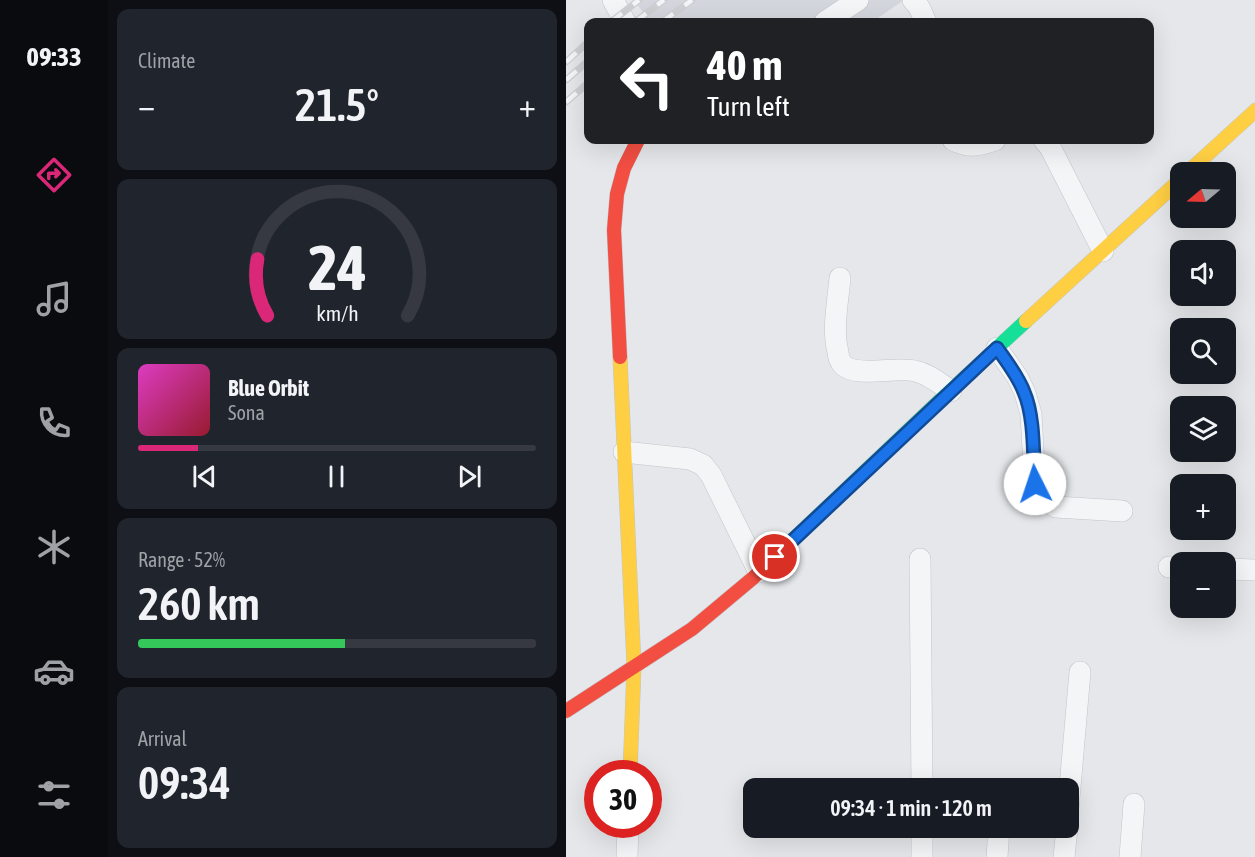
<!DOCTYPE html>
<html lang="en">
<head>
<meta charset="utf-8">
<style>
	:root { --surface:#171b24; --page:#20242c; --text:#f1f3f6; --muted:#9ea1a6; --line:#363941; --accent:#db2777 }
	body { margin:0; font-family:"Asap Condensed",sans-serif; background:var(--page); color:var(--text); height:100vh; display:flex; flex-direction:column; font-size:22px; white-space:nowrap }
	* { box-sizing:border-box; margin:0 }
	p { font-size:20px; color:var(--muted) }
	.icon { flex:none; width:33px; height:33px; fill:none; stroke:currentColor; stroke-width:2; stroke-linecap:round; stroke-linejoin:round }
	.map { position:relative; flex:1; overflow:hidden }
	.panel { display:flex; flex-direction:column; gap:9px; padding:9px; background:#0d0f14; width:458px }
	.panel>* { flex:none }
	.banner { position:absolute; left:18px; top:18px; width:570px; height:126px; border-radius:12px; box-shadow:0 6px 24px #0002; background:#202124; color:#fff; overflow:hidden }
	.needle { width:39px; rotate:251deg }
	.buttons { position:absolute; left:604px; top:162px; display:grid; gap:12px }
	.buttons a { display:grid; place-items:center; width:66px; height:66px; border-radius:12px; background:var(--surface); box-shadow:0 6px 24px #0002; font-size:30px }
	.speed { position:absolute; left:18px; top:760px; display:flex; gap:12px; font-size:30px; font-weight:700; text-align:center }
	.speed>* { display:grid; place-content:center; width:78px; height:78px; border-radius:50%; background:var(--surface); box-shadow:0 6px 24px #0002; line-height:1 }
	.speed .limit { border:9px solid #d22; background:#fff; color:#111 }
	.pin { position:absolute; display:grid; place-items:center; width:51px; height:51px; color:#fff; margin:-26px; border:3px solid #fff; border-radius:50%; box-shadow:0 2px 6px #0007 }
	.me { position:absolute; width:66px; margin:-33px; rotate:356deg; stroke-linejoin:round; filter:drop-shadow(0 0 4px #0008) }
	.turn { display:flex; align-items:center; gap:21px; height:126px; padding:0 24px; font-size:27px }
	.turn .icon { width:78px; height:78px; stroke-width:2.5 }
	.turn b { display:block; font-size:42px; line-height:51px }
	.big { font-size:45px; font-weight:600; line-height:1.1 }
	.panel .widget { flex:1; display:flex; flex-direction:column; justify-content:center; gap:9px; min-width:0; padding:0 21px; border-radius:12px; background:var(--page) }
	.panel .dial { align-items:center; gap:0 }
	.dial svg { height:156px; overflow:visible; fill:none; stroke:var(--line); stroke-width:7; stroke-linecap:round; text-anchor:middle }
	.dial text { fill:var(--text); stroke:none }
	.song { display:flex; align-items:center; gap:18px }
	.cover { width:72px; height:72px; border-radius:9px; background:linear-gradient(135deg,hsl(310 70% 55%),hsl(350 70% 35%)) }
	.played { height:6px; border-radius:3px; background:linear-gradient(90deg,var(--accent) 15%,var(--line) 15%) }
	.keys { display:flex; justify-content:space-around; direction:ltr }
	.heat { display:flex; justify-content:space-between; align-items:center; font-size:33px; direction:ltr }
	.charge { height:9px; border-radius:4px; background:linear-gradient(90deg,#34c759 52%,var(--line) 0) }
	.trip { position:absolute; left:177px; top:778px; width:336px; height:60px; border-radius:12px; background:var(--surface); box-shadow:0 6px 24px #0002; font-weight:600; line-height:60px; text-align:center }
	main { display:flex; flex:1; min-height:0 }
	.dock { display:flex; flex-direction:column; width:108px; justify-content:space-around; align-items:center; background:#090b0e; color:var(--muted) }
	.dock .icon { width:42px; height:42px }
	.dock .selected { color:var(--accent) }
	.dock b { font-size:27px; color:var(--text) }
	.map>svg:first-child { display:block }
</style>
</head>
<body>
<main>
<nav class="dock">
<b>09:33</b>
<svg class="icon selected" aria-label="directions" viewBox="0 0 24 24"><path d="M12 3l9 9-9 9-9-9zM9 14v-3h6M13 9l2 2-2 2"/></svg>
<svg class="icon" aria-label="music" viewBox="0 0 24 24"><path d="M9 18V5l10-2v13"/><circle cx="6" cy="18" r="3"/><circle cx="16" cy="16" r="3"/></svg>
<svg class="icon" aria-label="phone" viewBox="0 0 24 24"><path d="M5 4h4l2 5-3 2q2 4 5 5l2-3 5 2v4C11 20 4 13 5 4z"/></svg>
<svg class="icon" aria-label="climate" viewBox="0 0 24 24"><path d="M12 3v18M4 7l16 10M4 17L20 7"/></svg>
<svg class="icon" aria-label="car" viewBox="0 0 24 24"><path d="M5 17H2v-5l4-1 3-4h7l3 4 3 1v5h-3M9 17h6M6 11h13"/><circle cx="7" cy="17" r="2"/><circle cx="17" cy="17" r="2"/></svg>
<svg class="icon" aria-label="filters" viewBox="0 0 24 24"><path d="M4 7h16M4 17h16"/><circle cx="9" cy="7" r="2"/><circle cx="15" cy="17" r="2"/></svg>
</nav>
<section class="panel">
<div class="widget"><p>Climate</p>
<div class="heat"><a>−</a><b class="big">21.5°</b><a>+</a></div>
</div>
<div class="widget dial"><svg viewBox="0 0 100 80">
<path d="M14 69A42 42 0 1 1 86 69"/>
<path d="M14 69A42 42 0 0 1 9 40" stroke="#db2777"/>
<text x="50" y="56" font-size="32" font-weight="700">24</text>
<text x="50" y="72" font-size="11">km/h</text>
</svg></div>
<div class="widget">
<div class="song"><i class="cover"></i><div><b>Blue Orbit</b><p>Sona</p></div></div>
<div class="played"></div>
<div class="keys"><svg class="icon" aria-label="previous" viewBox="0 0 24 24"><path d="M18 5L8 12l10 7zM5 5v14"/></svg><svg class="icon" aria-label="pause" viewBox="0 0 24 24"><path d="M8 5v14M16 5v14"/></svg><svg class="icon" aria-label="next" viewBox="0 0 24 24"><path d="M6 5l10 7-10 7zM19 5v14"/></svg></div>
</div>
<div class="widget"><p>Range · 52%</p><b class="big">260 km</b><div class="charge"></div></div>
<div class="widget"><p>Arrival</p><b class="big">09:34</b></div>
</section>
<div class="map">
<svg width="690" height="857" viewBox="0 0 690 857">
	<rect width="100%" height="100%" fill="#e5e7ea"/>
	<!-- built -->
	<path fill="#d3d6dd" d="M68 0H338L306 22H84Z"/>
	<g fill="none" stroke-linecap="round" stroke-linejoin="round">
		<!-- street casing -->
		<g stroke="#c3c5c8" stroke-width="22">
			<path id="street" d="M47 0 59 22
				M347 0 353 7 360 22
				M259 22 292 0
				M387 140C403 148 412 146 429 140
				M478 140 484 147 537 251
				M274 278C272 301 266 330 272 352 272 356 274 362 277 365 290 378 332 366 349 371 363 374 373 383 385 391
				M431 348 452 378 459 393 465 414 469 484 477 499 490 507 556 511
				M58 452 124 459 137 465 145 475 193 572
				M354 559 356 789
				M603 567H615
				M660 569 690 570
				M502 810 514 672
				M356 828V857
				M61 857 62 825
				M431 857 433 828
				M498 857 501 828
				M564 857 568 804"/>
		</g>
		<!-- fast casing -->
		<g stroke="#c3c5c8" stroke-width="15">
			<path id="fast" d="M216 550 368 406 460 321"/>
		</g>
		<!-- slow casing -->
		<g stroke="#c3c5c8" stroke-width="15">
			<path id="slow" d="M622 172 690 110
				M460 321 615 179
				M54 357 68 666 64 774"/>
		</g>
		<!-- jam casing -->
		<g stroke="#c3c5c8" stroke-width="15">
			<path id="jam" d="M54 357 48 230 51 194 58 168 72 140
				M0 711 126 629 187 578 216 550"/>
		</g>
		<!-- street -->
		<use href="#street" stroke="#f4f5f7" stroke-width="21"/>
		<!-- fast -->
		<use href="#fast" stroke="#16e098" stroke-width="14"/>
		<!-- slow -->
		<use href="#slow" stroke="#ffcf43" stroke-width="14"/>
		<!-- jam -->
		<use href="#jam" stroke="#f24e42" stroke-width="14"/>
		<!-- rail casing -->
		<g stroke="#cdcfd2" stroke-width="7">
			<path id="rail" d="M45 22 73 0
				M69 22 98 0
				M96 22 126 0
				M0 62 22 42
				M0 80 22 61
				M0 102 22 83"/>
		</g>
		<!-- rail -->
		<use href="#rail" stroke="#f3f5f9" stroke-width="4.5" stroke-dasharray="14" stroke-linecap="butt"/>
	</g>
	<g fill="none" stroke-linecap="round" stroke-linejoin="round">
		<!-- route casing -->
		<g stroke="#114b97" stroke-width="15">
			<path id="route" d="M209 557 431 348C441 362 452 376 458 392 469 417 467 457 469 484"/>
		</g>
		<!-- route -->
		<use href="#route" stroke="#1a73e8" stroke-width="10"/>
	</g>
</svg>
<div class="buttons">
<a><svg class="needle" viewBox="-14 -14 28 28"><path d="M0-13l5 13h-10z" fill="#e53935"/><path d="M0 13l5-13h-10z" fill="#9ea1a6"/></svg></a>
<a><svg class="icon" aria-label="sound" viewBox="0 0 24 24"><path d="M4 9h4l5-4v14l-5-4H4zM17 9q2 3 0 6"/></svg></a>
<a><svg class="icon" aria-label="search" viewBox="0 0 24 24"><circle cx="10" cy="10" r="6"/><path d="M15 15l6 6"/></svg></a>
<a><svg class="icon" aria-label="layers" viewBox="0 0 24 24"><path d="M12 4l9 5-9 5-9-5zM3 14l9 5 9-5"/></svg></a>
<a>+</a>
<a>−</a>
</div>
<div class="speed"><div class="limit">30</div></div>
<div class="pin" style="left:209px;top:557px;background:#d93025"><svg class="icon" aria-label="arrive" viewBox="0 0 24 24"><path d="M6 21V4h12l-3 4 3 4H6"/></svg></div>
<svg class="me" style="left:469px;top:484px" viewBox="-20 -20 40 40"><circle r="19" fill="#fff"/><path d="M0-13L10 11 0 6-10 11z" fill="#1a73e8"/></svg>
<div class="trip">09:34 · 1 min · 120 m</div>
<div class="banner">
<div class="turn"><svg class="icon" aria-label="left" viewBox="0 0 24 24"><path d="M17 20v-9H6M10 6l-5 5 5 5"/></svg><div><b>40 m</b>Turn left</div></div>
</div>
</div>
</main>
</body>
</html>
